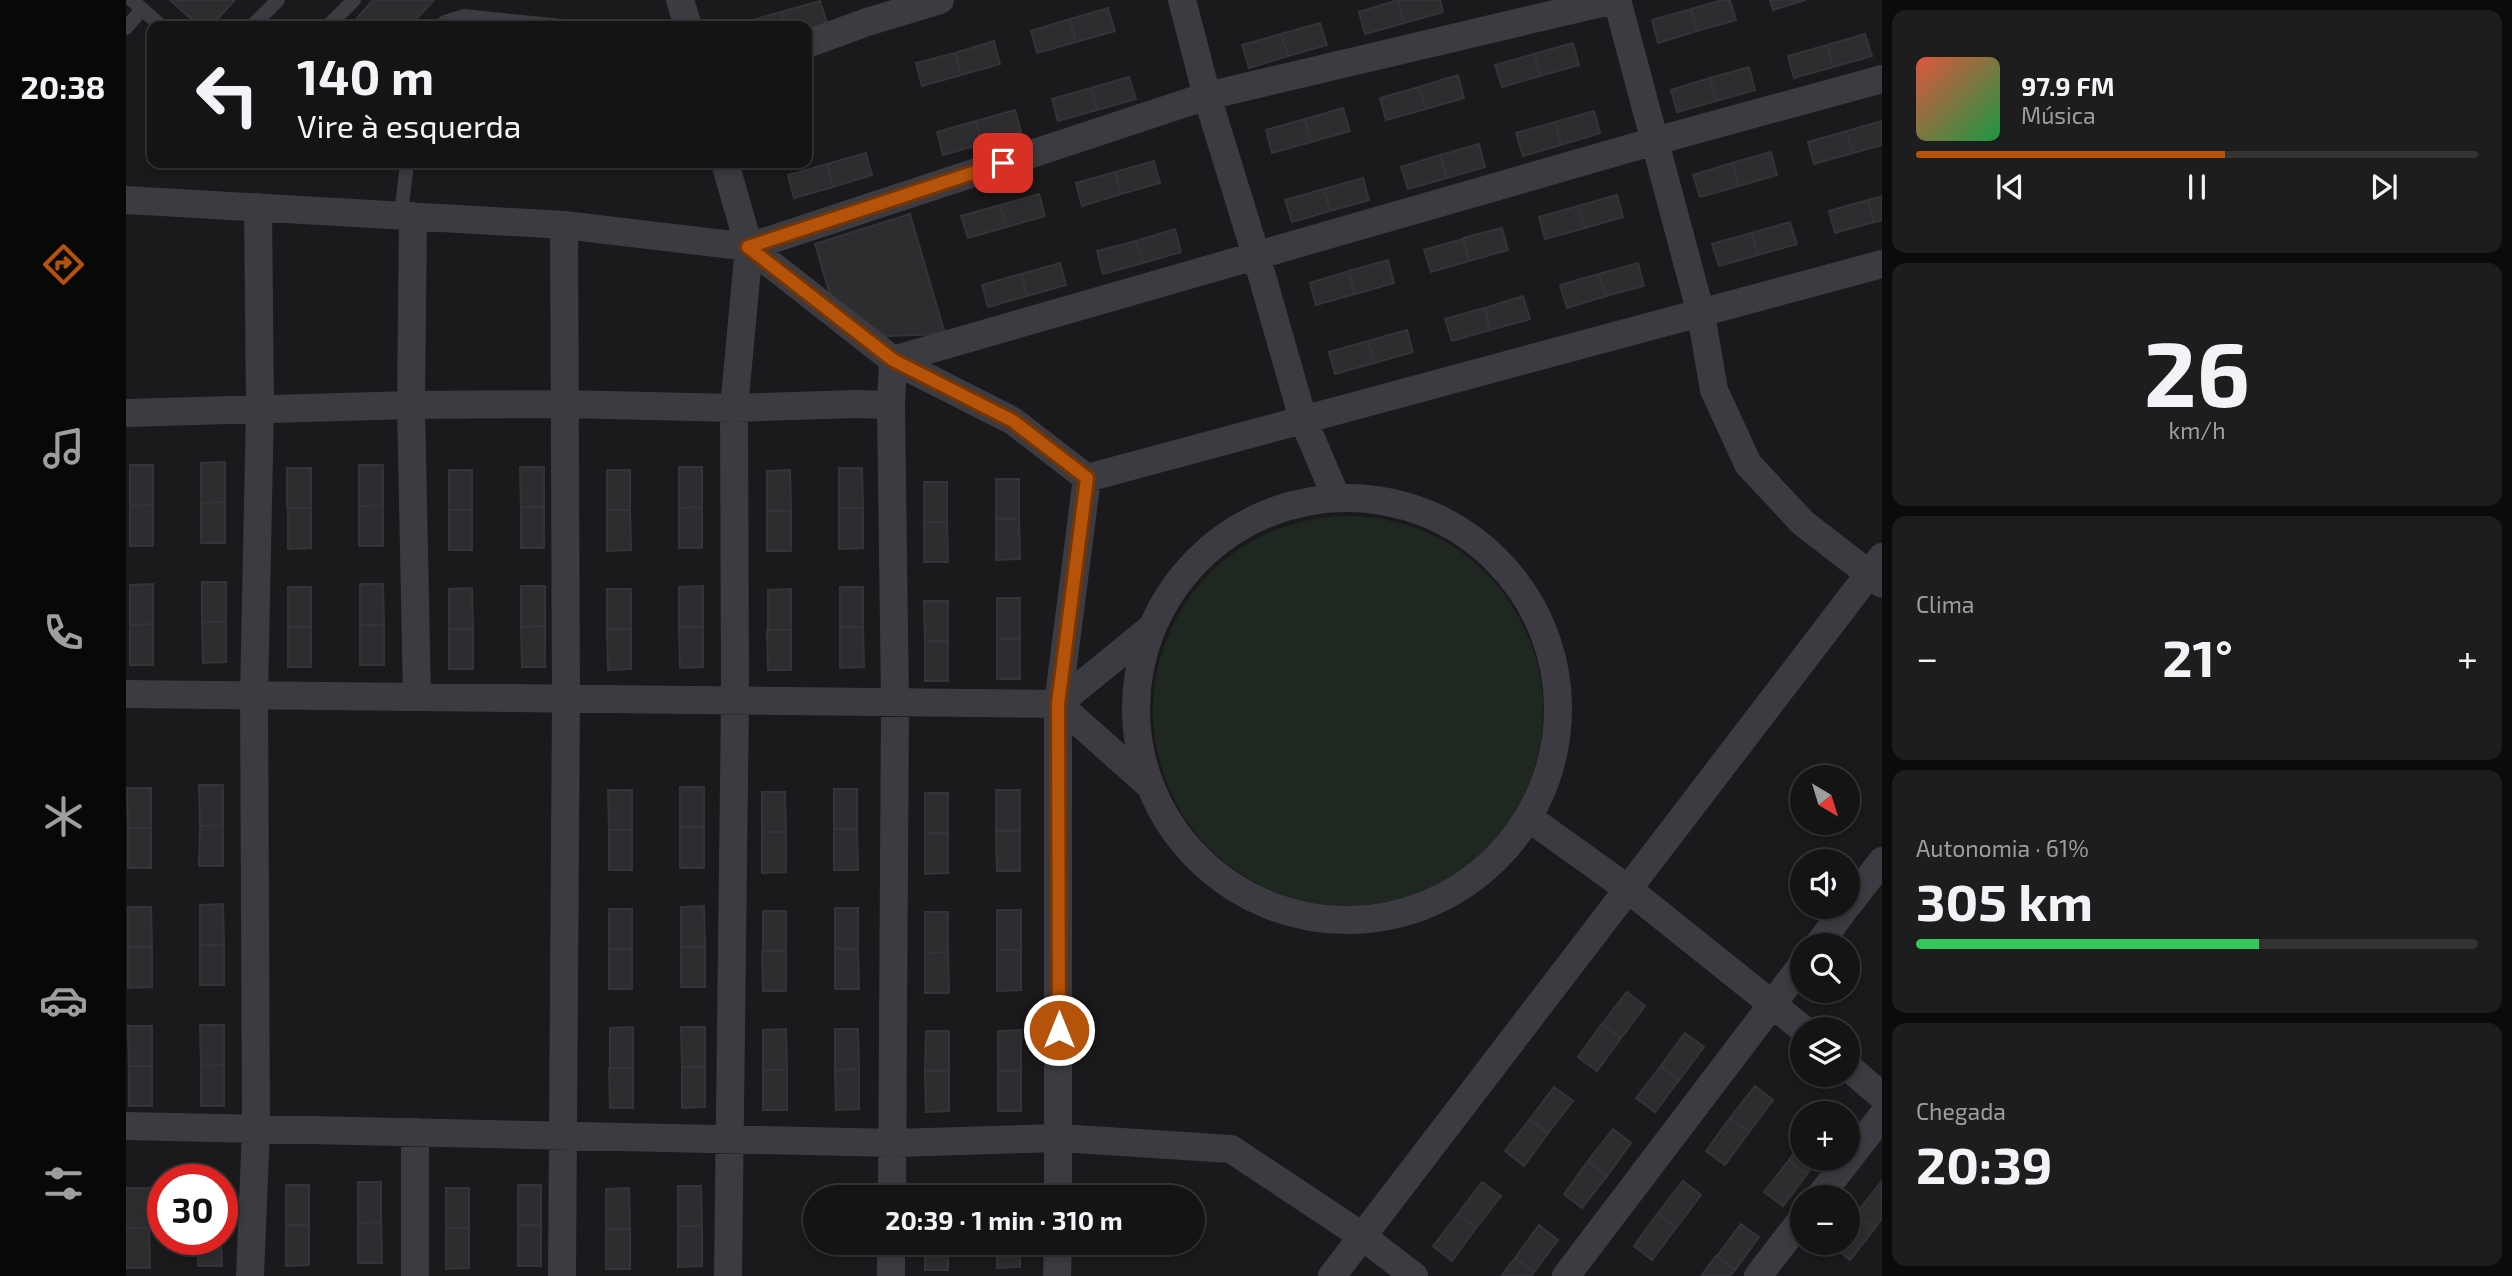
<!DOCTYPE html>
<html lang="pt">
<head>
<meta charset="utf-8">
<style>
	:root { --surface:#141415; --page:#1d1d1e; --text:#f1f3f6; --muted:#9d9ea0; --line:#333334; --accent:#b45309 }
	body { margin:0; font-family:"Exo 2",sans-serif; background:var(--page); color:var(--text); height:100vh; display:flex; flex-direction:column; font-size:26px; white-space:nowrap }
	* { box-sizing:border-box; margin:0 }
	p { font-size:23px; color:var(--muted) }
	.icon { flex:none; width:38px; height:38px; fill:none; stroke:currentColor; stroke-width:2; stroke-linecap:round; stroke-linejoin:round }
	.map { position:relative; flex:1; overflow:hidden }
	.sheet { display:flex; flex-direction:column; gap:10px; padding:10px; background:#0b0b0c; width:630px }
	.sheet>* { flex:none }
	.banner { position:absolute; left:21px; top:21px; width:665px; height:147px; border-radius:14px; box-shadow:0 4px 10px #0003,0 0 0 2px var(--line); background:#141415; color:var(--text); overflow:hidden }
	.needle { width:46px; rotate:142deg }
	.tools { position:absolute; left:1664px; top:765px; display:grid; gap:14px }
	.tools a { display:grid; place-items:center; width:70px; height:70px; border-radius:50%; background:var(--surface); box-shadow:0 4px 10px #0003,0 0 0 2px var(--line); font-size:35px }
	.speed { position:absolute; left:21px; top:1164px; display:flex; gap:14px; font-size:35px; font-weight:700; text-align:center }
	.speed>* { display:grid; place-content:center; width:91px; height:91px; border-radius:50%; background:var(--surface); box-shadow:0 4px 10px #0003,0 0 0 2px var(--line); line-height:1 }
	.speed .limit { border:10px solid #d22; background:#fff; color:#111 }
	.pin { position:absolute; display:grid; place-items:center; width:60px; height:60px; color:#fff; margin:-30px; border-radius:14px; box-shadow:0 4px 10px #0006 }
	.me { position:absolute; width:77px; margin:-38px; rotate:0deg; stroke-linejoin:round; filter:drop-shadow(0 0 5px #0008) }
	.turn { display:flex; align-items:center; gap:24px; height:147px; padding:0 35px; font-size:32px }
	.turn .icon { width:91px; height:91px; stroke-width:2.5 }
	.turn b { display:block; font-size:49px; line-height:60px }
	.big { font-size:52px; font-weight:700; line-height:1.1 }
	.sheet .widget { flex:1; display:flex; flex-direction:column; justify-content:center; gap:10px; min-width:0; padding:0 24px; border-radius:14px; background:var(--page) }
	.sheet .dial { align-items:center; gap:0 }
	.dial b { font-size:91px; line-height:1 }
	.song { display:flex; align-items:center; gap:21px }
	.cover { width:84px; height:84px; border-radius:10px; background:linear-gradient(135deg,hsl(10 70% 55%),hsl(140 70% 35%)) }
	.played { height:7px; border-radius:4px; background:linear-gradient(90deg,var(--accent) 55%,var(--line) 55%) }
	.keys { display:flex; justify-content:space-around; direction:ltr }
	.heat { display:flex; justify-content:space-between; align-items:center; font-size:38px; direction:ltr }
	.charge { height:10px; border-radius:5px; background:linear-gradient(90deg,#34c759 61%,var(--line) 0) }
	.trip { position:absolute; left:677px; top:1185px; width:402px; height:70px; border-radius:35px; background:var(--surface); box-shadow:0 4px 10px #0003,0 0 0 2px var(--line); font-weight:700; line-height:70px; text-align:center }
	main { display:flex; flex:1; min-height:0 }
	.tabs { display:flex; flex-direction:column; width:126px; justify-content:space-around; align-items:center; background:#080808; color:var(--muted) }
	.tabs .icon { width:49px; height:49px }
	.tabs .selected { color:var(--accent) }
	.tabs b { font-size:32px; color:var(--text) }
	.map>svg:first-child { display:block }
</style>
</head>
<body>
<main>
<nav class="tabs">
<b>20:38</b>
<svg class="icon selected" aria-label="directions" viewBox="0 0 24 24"><path d="M12 3l9 9-9 9-9-9zM9 14v-3h6M13 9l2 2-2 2"/></svg>
<svg class="icon" aria-label="music" viewBox="0 0 24 24"><path d="M9 18V5l10-2v13"/><circle cx="6" cy="18" r="3"/><circle cx="16" cy="16" r="3"/></svg>
<svg class="icon" aria-label="phone" viewBox="0 0 24 24"><path d="M5 4h4l2 5-3 2q2 4 5 5l2-3 5 2v4C11 20 4 13 5 4z"/></svg>
<svg class="icon" aria-label="climate" viewBox="0 0 24 24"><path d="M12 3v18M4 7l16 10M4 17L20 7"/></svg>
<svg class="icon" aria-label="car" viewBox="0 0 24 24"><path d="M5 17H2v-5l4-1 3-4h7l3 4 3 1v5h-3M9 17h6M6 11h13"/><circle cx="7" cy="17" r="2"/><circle cx="17" cy="17" r="2"/></svg>
<svg class="icon" aria-label="filters" viewBox="0 0 24 24"><path d="M4 7h16M4 17h16"/><circle cx="9" cy="7" r="2"/><circle cx="15" cy="17" r="2"/></svg>
</nav>
<div class="map">
<svg width="1756" height="1276" viewBox="0 0 1756 1276">
	<rect width="100%" height="100%" fill="#1a1a1c"/>
	<!-- green -->
	<path fill="#1f2721" d="M1027 711a195 195 0 1 1 390 0a195 195 0 1 1-390 0Z"/>
	<!-- building -->
	<path fill="#2d2d30" stroke="#343438" stroke-width="2" d="M44 0H109L85 26H73Z
		M247 0H308L284 26H224Z
		M1272 0 1278 23 1239 34 1233 12Z
		M1272 0H1314L1317 12 1278 23Z
		M1596 0H1604L1610 20 1571 31 1565 9Z
		M1644 0H1680L1647 10Z
		M694 1 701 23 681 29V26H660L655 12Z
		M982 8 989 31 950 42 944 19Z
		M1565 9 1571 31 1532 43 1526 20Z
		M655 12 660 26H617L616 23Z
		M944 19 950 42 911 53 905 31Z
		M1194 23 1201 45 1162 56 1155 34Z
		M1155 34 1162 56 1123 68 1116 45Z
		M1739 34 1746 56 1707 67 1701 45Z
		M868 41 874 64 835 75 829 53Z
		M1447 43 1453 65 1414 76 1408 54Z
		M1701 45 1707 67 1668 78 1662 56Z
		M829 53 835 75 796 86 790 63Z
		M1408 54 1414 76 1376 87 1369 65Z
		M1623 67 1629 90 1590 101 1584 78Z
		M1332 75 1338 98 1300 109 1293 87Z
		M1003 77 1010 99 971 110 965 88Z
		M1584 78 1590 101 1551 112 1545 90Z
		M1293 87 1300 109 1260 120 1254 98Z
		M965 88 971 110 932 121 926 99Z
		M1217 108 1224 131 1185 142 1179 119Z
		M889 110 895 132 856 144 850 121Z
		M1468 111 1474 133 1435 145 1429 122Z
		M1179 119 1185 142 1146 153 1140 130Z
		M850 121 856 144 817 155 811 132Z
		M1756 121V145L1727 153 1721 131Z
		M1429 122 1435 145 1397 156 1390 133Z
		M1721 131 1727 153 1688 164 1682 142Z
		M1353 144 1359 167 1321 178 1314 155Z
		M1645 152 1651 175 1613 186 1606 163Z
		M740 153 746 175 707 187 701 164Z
		M1314 155 1321 178 1282 189 1275 167Z
		M1028 161 1034 183 995 194 989 172Z
		M1606 163 1613 186 1574 197 1567 175Z
		M701 164 707 187 668 198 662 175Z
		M989 172 995 194 956 206 950 183Z
		M1237 178 1243 200 1204 211 1198 189Z
		M1198 189 1204 211 1166 222 1159 200Z
		M913 194 919 216 880 227 874 205Z
		M1491 195 1497 217 1459 228 1452 206Z
		M1756 196V220L1748 222 1742 200Z
		M1742 200 1748 222 1709 233 1703 211Z
		M874 205 880 227 842 238 835 216Z
		M1452 206 1459 228 1419 239 1413 217Z
		M784 214 819 334 760 336 706 301 689 244Z
		M1664 222 1671 244 1632 255 1625 233Z
		M1376 228 1382 250 1343 261 1337 238Z
		M1049 229 1055 252 1017 263 1010 241Z
		M1625 233 1632 255 1593 266 1586 244Z
		M1337 239 1343 261 1305 272 1298 250Z
		M1010 241 1017 263 977 274 971 251Z
		M1262 260 1268 283 1229 294 1223 271Z
		M934 263 940 285 901 296 895 274Z
		M1512 263 1518 286 1480 296 1473 274Z
		M1223 271 1229 294 1190 305 1184 283Z
		M895 274 901 296 862 307 856 285Z
		M1473 274 1480 296 1441 308 1434 285Z
		M1397 296 1404 319 1364 330 1359 308Z
		M1358 308 1364 330 1326 341 1319 319Z
		M1281 330 1287 352 1248 363 1242 341Z
		M1242 341 1248 363 1209 374 1203 352Z
		M99 462V502L75 503V463Z
		M4 465H27V505L4 506Z
		M233 465H257V505L233 506Z
		M394 467H418V507H395Z
		M553 467H576V507L553 508Z
		M161 468H185V508H161Z
		M713 468H736L737 508H713Z
		M323 470H346V510H323Z
		M481 470H504V510H481Z
		M664 470 665 511H641V471Z
		M870 479H893V519H870Z
		M798 482H821V522H798Z
		M99 502V543H75V503Z
		M27 505V546H4V506Z
		M257 505V546H233V506Z
		M395 507H418V548H395Z
		M576 507V548H553V508Z
		M162 508H185V548L162 549Z
		M713 508H737V548L713 549Z
		M323 510H346V550H323Z
		M481 510H504L505 550 481 551Z
		M641 511H665V551H641Z
		M870 519H893L894 559 870 560Z
		M798 522H821L822 562H798Z
		M76 582H100V622H76Z
		M27 584V624L4 625V585Z
		M234 584H257L258 625H234Z
		M395 586H419V626L395 627Z
		M577 586V627H553V587Z
		M162 587H185V627H162Z
		M714 587H737V627H714Z
		M346 588 347 629H323V589Z
		M481 589H505V629H481Z
		M665 589V630H642V590Z
		M871 598H894V639H871Z
		M798 601H822V641H799Z
		M76 622H100V662L77 663Z
		M27 624V665H4V625Z
		M234 625H258V665H234Z
		M419 626V667H396L395 627Z
		M162 627H185V667H162Z
		M553 627H577V667L554 668Z
		M714 627H737L738 667 714 668Z
		M323 629H347V669H323Z
		M505 629V669L482 670 481 630Z
		M641 630H665V670H642Z
		M871 639H894V679H871Z
		M799 641H822V681H799Z
		M73 785H97V825L74 826Z
		M554 787H578V827H554Z
		M1 788H25V828H2Z
		M708 789H731V829H708Z
		M482 790H506V830H483Z
		M870 790H894V831H870Z
		M636 792H659L660 832H636Z
		M799 793H822V833H799Z
		M97 825V866H73L74 826Z
		M554 827H578V868H554Z
		M2 828H25V868H2Z
		M708 829H731L732 870H708Z
		M483 830H506V870H483Z
		M870 831H894V871H871Z
		M636 832H660V872L636 873Z
		M799 833H822V873L799 874Z
		M97 904 98 945H74V905Z
		M578 906 579 947H555V907Z
		M2 907H25L26 947H2Z
		M709 908H732V949L709 948Z
		M483 909H506V949H483Z
		M871 910H895V950H871Z
		M637 911H660V951H637Z
		M799 912H822V952L799 953Z
		M74 945H98V985H74Z
		M2 947H26V987L2 988Z
		M555 947H579V987H555Z
		M483 949H506V989H483Z
		M709 949H732L733 989H709Z
		M871 950H895V990L871 991Z
		M636 951H660V991H637Z
		M822 952 823 993H799V953Z
		M1501 992 1519 1006 1495 1038 1476 1024Z
		M1476 1024 1495 1038 1471 1071 1452 1057Z
		M74 1025H98V1065L75 1066Z
		M2 1026H26V1066H3Z
		M507 1027V1068H484V1028Z
		M555 1027H579V1067H556Z
		M660 1029 661 1070H637V1030Z
		M709 1029H732L733 1069 709 1070Z
		M895 1030V1071H872V1031Z
		M800 1031H823V1071H799Z
		M1559 1033 1578 1047 1553 1080 1535 1066Z
		M98 1065V1106H75V1066Z
		M3 1066H26V1106H3Z
		M1535 1066 1553 1080 1529 1112 1510 1098Z
		M556 1067H579V1107L556 1108Z
		M483 1068H507V1108H484Z
		M733 1069V1109L710 1110 709 1070Z
		M637 1070H661V1110H637Z
		M799 1071H823V1111L800 1112Z
		M872 1071H895V1111H872Z
		M1629 1086 1647 1100 1623 1132 1604 1118Z
		M1428 1087 1447 1101 1422 1133 1404 1119Z
		M1604 1118 1623 1132 1599 1165 1580 1151Z
		M1404 1119 1422 1133 1398 1166 1379 1151Z
		M1487 1129 1505 1143 1481 1176 1462 1161Z
		M1676 1142V1158H1693L1681 1174 1663 1160Z
		M1663 1160 1681 1174 1657 1206 1638 1192Z
		M1462 1161 1481 1176 1456 1208 1438 1194Z
		M1557 1181 1575 1195 1550 1228 1532 1213Z
		M232 1182H255V1222L232 1223Z
		M1356 1182 1375 1196 1350 1228 1332 1214Z
		M1755 1182 1756 1218 1749 1228 1730 1214Z
		M160 1185H183V1225H160Z
		M392 1185H415V1225H392Z
		M552 1186H575L576 1226H552Z
		M894 1186V1197H870L871 1187Z
		M0 1188H24L23 1228H0Z
		M320 1188H343V1228H320Z
		M503 1188 504 1229H480V1189Z
		M822 1189V1197H799V1190Z
		M1532 1213 1550 1228 1526 1260 1508 1246Z
		M1332 1214 1350 1228 1326 1261 1307 1246Z
		M1730 1214 1749 1228 1724 1260 1706 1246 1708 1242H1722V1224Z
		M255 1222 256 1263H232V1223Z
		M1615 1224 1633 1237 1609 1270 1591 1256Z
		M183 1225V1265L160 1266V1226Z
		M392 1225H415V1266H392Z
		M1413 1225 1432 1240 1408 1272 1389 1258Z
		M552 1226H576V1266L552 1267Z
		M0 1228H23L24 1268H0Z
		M320 1228H343V1268L320 1269Z
		M480 1229H504V1269H480Z
		M72 1239H95L96 1266H72Z
		M799 1242H822V1270H799Z
		M871 1242H894V1267L871 1268Z
		M1590 1256 1609 1270 1604 1276H1575Z
		M1389 1258 1408 1272 1405 1276H1375Z"/>
	<g fill="none" stroke-linecap="round" stroke-linejoin="round">
		<!-- service -->
		<path stroke="#3b3b41" stroke-width="14" d="M6 0 35 26
			M126 26 152 0
			M202 26 228 0
			M315 26 319 22 338 16 436 26
			M0 28 16 9
			M275 215 281 163"/>
		<!-- minor -->
		<path stroke="#3b3b41" stroke-width="28" d="M554 0 562 26
			M1056 0 1081 96 1130 255 1177 419 1210 497
			M1491 0 1575 314 1588 390 1622 464 1677 523 1756 584
			M681 44 741 22 814 0
			M599 163 623 247 608 408 609 700 602 1276
			M0 200 438 225 623 247 1081 96 1488 0
			M287 216 285 405 291 697
			M623 247 767 360 887 421 961 478
			M0 413 285 405 439 404 608 408 730 404 765 405
			M961 478 1756 264
			M1010 709a211 211 0 1 1 422 0a211 211 0 1 1-422 0Z
			M0 694 932 704 1025 628
			M932 704 1021 783
			M1403 818 1502 889 1677 1029
			M1722 905 1756 861
			M1692 945 1721 906
			M1722 1067 1756 1096
			M0 1126 768 1143 933 1138 1105 1149 1236 1236 1288 1276
			M766 1197 769 702 765 405 767 360 1529 141 1756 79
			M932 1197V704L961 478
			M1693 1197 1756 1116
			M124 1276 130 1129 128 695 134 408 132 207
			M289 1276V1132
			M436 1276 440 699 438 225
			M765 1276V1242
			M931 1276 932 1242
			M1206 1276 1756 557
			M1440 1276 1676 965
			M1632 1276 1676 1219"/>
	</g>
	<g fill="none" stroke-linecap="round" stroke-linejoin="round">
		<!-- route casing -->
		<g stroke="#753606" stroke-width="18">
			<path id="route" d="M877 163 622 247 767 360 887 421 961 478 932 704 933 1030"/>
		</g>
		<!-- route -->
		<use href="#route" stroke="#b45309" stroke-width="12"/>
	</g>
</svg>
<div class="tools">
<a><svg class="needle" viewBox="-14 -14 28 28"><path d="M0-13l5 13h-10z" fill="#e53935"/><path d="M0 13l5-13h-10z" fill="#9d9ea0"/></svg></a>
<a><svg class="icon" aria-label="sound" viewBox="0 0 24 24"><path d="M4 9h4l5-4v14l-5-4H4zM17 9q2 3 0 6"/></svg></a>
<a><svg class="icon" aria-label="search" viewBox="0 0 24 24"><circle cx="10" cy="10" r="6"/><path d="M15 15l6 6"/></svg></a>
<a><svg class="icon" aria-label="layers" viewBox="0 0 24 24"><path d="M12 4l9 5-9 5-9-5zM3 14l9 5 9-5"/></svg></a>
<a>+</a>
<a>−</a>
</div>
<div class="speed"><div class="limit">30</div></div>
<div class="pin" style="left:877px;top:163px;background:#d93025"><svg class="icon" aria-label="arrive" viewBox="0 0 24 24"><path d="M6 21V4h12l-3 4 3 4H6"/></svg></div>
<svg class="me" style="left:933px;top:1030px" viewBox="-20 -20 40 40"><circle r="17" fill="#b45309" stroke="#fff" stroke-width="3"/><path d="M0-11L8 9 0 5-8 9z" fill="#fff"/></svg>
<div class="trip">20:39 · 1 min · 310 m</div>
<div class="banner">
<div class="turn"><svg class="icon" aria-label="left" viewBox="0 0 24 24"><path d="M17 20v-9H6M10 6l-5 5 5 5"/></svg><div><b>140 m</b>Vire à esquerda</div></div>
</div>
</div>
<section class="sheet">
<div class="widget">
<div class="song"><i class="cover"></i><div><b>97.9 FM</b><p>Música</p></div></div>
<div class="played"></div>
<div class="keys"><svg class="icon" aria-label="previous" viewBox="0 0 24 24"><path d="M18 5L8 12l10 7zM5 5v14"/></svg><svg class="icon" aria-label="pause" viewBox="0 0 24 24"><path d="M8 5v14M16 5v14"/></svg><svg class="icon" aria-label="next" viewBox="0 0 24 24"><path d="M6 5l10 7-10 7zM19 5v14"/></svg></div>
</div>
<div class="widget dial"><b>26</b><p>km/h</p></div>
<div class="widget"><p>Clima</p>
<div class="heat"><a>−</a><b class="big">21°</b><a>+</a></div>
</div>
<div class="widget"><p>Autonomia · 61%</p><b class="big">305 km</b><div class="charge"></div></div>
<div class="widget"><p>Chegada</p><b class="big">20:39</b></div>
</section>
</main>
</body>
</html>
